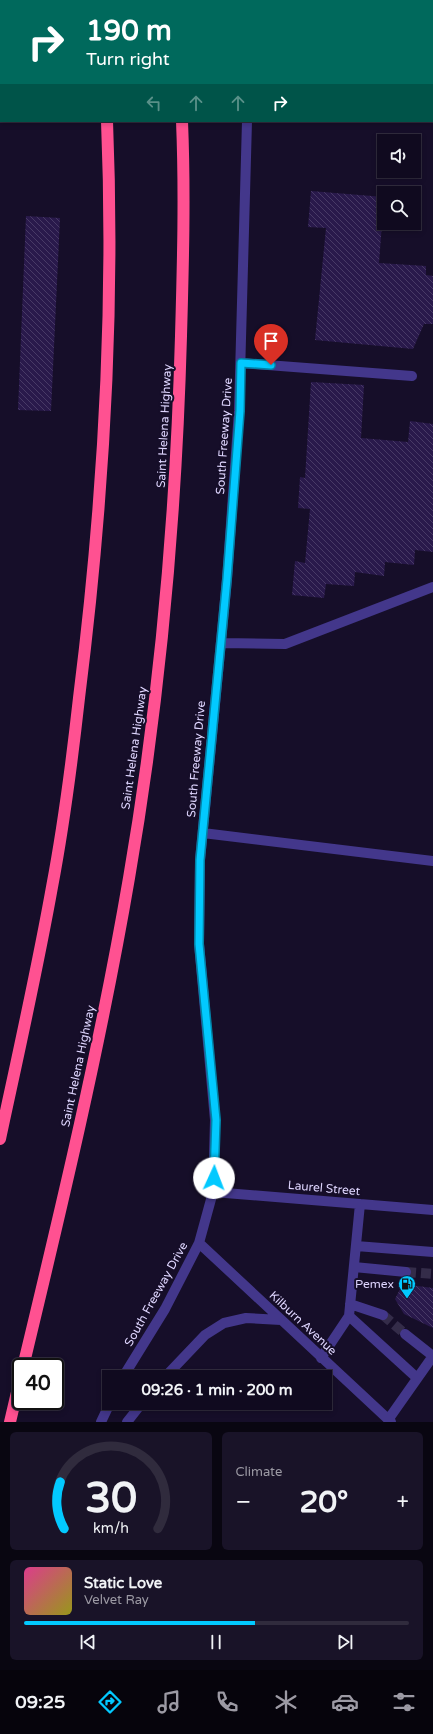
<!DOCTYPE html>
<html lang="en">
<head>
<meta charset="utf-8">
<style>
	:root { --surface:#100a1f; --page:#191328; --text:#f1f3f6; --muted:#9c9aa4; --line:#302b3d; --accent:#02c9ff }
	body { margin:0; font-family:"Varela Round",sans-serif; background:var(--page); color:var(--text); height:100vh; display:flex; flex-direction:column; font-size:15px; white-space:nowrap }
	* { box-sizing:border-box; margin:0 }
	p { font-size:13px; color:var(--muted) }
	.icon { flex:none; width:22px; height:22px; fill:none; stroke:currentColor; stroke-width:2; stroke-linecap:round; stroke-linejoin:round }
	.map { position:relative; height:1422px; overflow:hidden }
	.sheet { display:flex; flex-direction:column; gap:10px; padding:10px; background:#090611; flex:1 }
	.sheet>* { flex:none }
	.banner { position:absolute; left:0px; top:0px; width:433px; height:122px; box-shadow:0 2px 6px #0003,0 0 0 1px var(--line); background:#00695c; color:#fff; overflow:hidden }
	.controls { position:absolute; left:377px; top:134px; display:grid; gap:8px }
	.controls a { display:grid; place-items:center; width:44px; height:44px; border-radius:0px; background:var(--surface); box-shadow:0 2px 6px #0003,0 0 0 1px var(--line); font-size:20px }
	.speed { position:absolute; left:12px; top:1358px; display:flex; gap:8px; font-size:20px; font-weight:700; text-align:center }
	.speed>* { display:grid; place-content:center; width:52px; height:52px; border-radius:50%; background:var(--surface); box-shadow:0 2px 6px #0003,0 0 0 1px var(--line); line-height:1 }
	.speed .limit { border:2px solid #111; border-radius:6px; background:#fff; color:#111 }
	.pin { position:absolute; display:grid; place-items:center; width:34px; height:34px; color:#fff; margin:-41px -17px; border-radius:50% 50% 50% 0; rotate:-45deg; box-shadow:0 0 4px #0007 }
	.pin .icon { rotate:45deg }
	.me { position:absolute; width:44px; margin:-22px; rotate:2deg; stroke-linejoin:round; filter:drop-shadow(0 0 3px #0008) }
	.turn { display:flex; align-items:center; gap:14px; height:84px; padding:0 20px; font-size:18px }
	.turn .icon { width:52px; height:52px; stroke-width:2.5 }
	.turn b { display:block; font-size:28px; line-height:34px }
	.lanes { display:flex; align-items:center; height:38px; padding:0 20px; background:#0003; justify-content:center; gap:20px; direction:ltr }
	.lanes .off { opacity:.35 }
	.big { font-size:30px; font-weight:700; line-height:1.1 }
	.sheet .card { flex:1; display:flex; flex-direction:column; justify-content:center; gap:6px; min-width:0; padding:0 14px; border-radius:6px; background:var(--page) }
	.sheet .dial { align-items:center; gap:0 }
	.dial svg { height:104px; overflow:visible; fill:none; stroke:var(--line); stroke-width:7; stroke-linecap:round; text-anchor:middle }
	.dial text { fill:var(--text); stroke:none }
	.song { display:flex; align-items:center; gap:12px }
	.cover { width:48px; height:48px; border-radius:6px; background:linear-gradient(135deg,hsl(330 70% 55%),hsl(60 70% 35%)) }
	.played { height:4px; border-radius:2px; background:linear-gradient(90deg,var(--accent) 60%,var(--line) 60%) }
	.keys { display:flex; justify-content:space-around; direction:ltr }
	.heat { display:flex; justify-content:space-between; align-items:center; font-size:22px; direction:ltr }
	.sheet .tiles { flex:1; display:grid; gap:10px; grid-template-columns:1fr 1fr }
	.card:last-child { grid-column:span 2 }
	.trip { position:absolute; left:102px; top:1370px; width:230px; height:40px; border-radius:0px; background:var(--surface); box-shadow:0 2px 6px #0003,0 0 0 1px var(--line); font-weight:700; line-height:40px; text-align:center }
	.menu { display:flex; height:64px; justify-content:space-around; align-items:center; background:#06040c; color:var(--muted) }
	.menu .icon { width:28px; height:28px }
	.menu .current { color:var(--accent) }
	.menu b { font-size:18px; color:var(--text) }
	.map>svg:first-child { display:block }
</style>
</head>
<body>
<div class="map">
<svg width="433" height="1422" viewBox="0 0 433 1422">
	<defs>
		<pattern id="building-back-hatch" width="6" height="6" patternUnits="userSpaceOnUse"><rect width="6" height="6" fill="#29194b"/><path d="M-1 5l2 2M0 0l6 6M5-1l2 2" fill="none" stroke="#483a66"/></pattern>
	</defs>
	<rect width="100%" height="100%" fill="#160e29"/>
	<!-- building -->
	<path fill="url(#building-back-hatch)" d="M311 191 384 197 379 263 426 266V275L433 276V324H424L413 349 315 340 326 228 308 227Z
		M26 216 60 218 51 411 18 410Z
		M311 382 364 385 361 438 408 442 410 421 433 424V552L415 550 414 565 385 562 384 576 355 572 354 586 326 584 324 598 292 595 295 561 305 563 310 509 298 508 300 477 305 478Z
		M410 1285 433 1288V1328L404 1314 395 1299 401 1287Z"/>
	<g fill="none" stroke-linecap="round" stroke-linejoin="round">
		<!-- minor-tunnel -->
		<path stroke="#342c49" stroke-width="10" stroke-dasharray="10 5" stroke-linecap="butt" d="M406 1272 433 1274
			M383 1315 405 1334"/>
		<!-- minor -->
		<path stroke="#43378b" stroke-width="10" d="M248 0V1
			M241 363 412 376
			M221 643 285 644 433 587
			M203 833 433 861
			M213 1192 433 1210
			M199 1243 391 1422
			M356 1246 433 1252
			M354 1267 406 1272
			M350 1304 383 1315
			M349 1316 417 1378
			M405 1334 433 1356
			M321 1358 349 1316 360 1204
			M123 1377 165 1309 199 1243 213 1192 215 1120 199 944 200 860 227 579 239 411 247 121
			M165 1377 205 1335 224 1323 246 1318 281 1320
			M388 1420 433 1356
			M101 1422 110 1403
			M127 1422 142 1403"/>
		<!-- highway -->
		<path stroke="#ff5191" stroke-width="12" d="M102 0V1
			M177 0V1
			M0 1139C18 1055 37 971 52 887 64 824 72 761 79 698 103 507 115 313 107 121
			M23 1367C62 1205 101 1042 129 878 160 699 176 518 181 336 183 265 185 193 182 121
			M10 1422 21 1375"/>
	</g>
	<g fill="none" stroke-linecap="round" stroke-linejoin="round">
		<!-- route casing -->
		<g stroke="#0183a6" stroke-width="10">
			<path id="route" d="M214 1178 216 1120 199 944 200 860 227 579 240 411 241 363 271 365"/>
		</g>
		<!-- route -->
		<use href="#route" stroke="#02c9ff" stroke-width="7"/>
	</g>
	<!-- icons -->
	<defs>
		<g id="fuel-pin" transform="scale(0.9)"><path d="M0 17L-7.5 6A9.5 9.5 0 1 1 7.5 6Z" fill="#02c9ff" stroke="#160e29"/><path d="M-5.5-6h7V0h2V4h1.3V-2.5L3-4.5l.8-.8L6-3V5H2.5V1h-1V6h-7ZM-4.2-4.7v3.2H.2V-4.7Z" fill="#111"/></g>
	</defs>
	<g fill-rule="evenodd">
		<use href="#fuel-pin" x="407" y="1284"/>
	</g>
	<g text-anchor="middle" stroke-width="4" stroke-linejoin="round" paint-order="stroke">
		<!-- street labels -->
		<g font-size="12" fill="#dfd6ff" stroke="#160e29">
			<text transform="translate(164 426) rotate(-87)" y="4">Saint Helena Highway</text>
			<text transform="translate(224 436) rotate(-86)" y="4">South Freeway Drive</text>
			<text transform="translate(134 748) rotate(-82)" y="4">Saint Helena Highway</text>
			<text transform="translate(196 759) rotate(-85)" y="4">South Freeway Drive</text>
			<text transform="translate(78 1066) rotate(-78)" y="4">Saint Helena Highway</text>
			<text transform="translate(324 1188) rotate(5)" y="4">Laurel Street</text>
			<text transform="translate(156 1294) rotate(-61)" y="4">South Freeway Drive</text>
			<text transform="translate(303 1323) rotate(43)" y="4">Kilburn Avenue</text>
		</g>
		<!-- poi labels -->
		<g font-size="12" fill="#dfd6ff" stroke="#160e29" text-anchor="end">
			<text x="394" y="1288">Pemex</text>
		</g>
	</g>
</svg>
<div class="controls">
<a><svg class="icon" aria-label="sound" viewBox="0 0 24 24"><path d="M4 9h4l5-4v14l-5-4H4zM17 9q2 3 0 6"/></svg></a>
<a><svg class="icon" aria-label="search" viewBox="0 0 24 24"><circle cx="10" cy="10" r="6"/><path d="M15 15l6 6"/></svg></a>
</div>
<div class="speed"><div class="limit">40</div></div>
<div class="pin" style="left:271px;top:365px;background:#d93025"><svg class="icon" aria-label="arrive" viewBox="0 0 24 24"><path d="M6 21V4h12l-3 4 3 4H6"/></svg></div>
<svg class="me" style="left:214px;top:1178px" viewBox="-20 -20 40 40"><circle r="19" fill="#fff"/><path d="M0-13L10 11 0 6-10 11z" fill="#02c9ff"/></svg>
<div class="trip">09:26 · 1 min · 200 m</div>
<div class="banner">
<div class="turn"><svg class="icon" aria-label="right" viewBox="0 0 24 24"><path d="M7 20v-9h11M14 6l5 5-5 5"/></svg><div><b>190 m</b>Turn right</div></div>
<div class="lanes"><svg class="icon off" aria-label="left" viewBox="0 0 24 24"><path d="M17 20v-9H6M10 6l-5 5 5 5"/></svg><svg class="icon off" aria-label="ahead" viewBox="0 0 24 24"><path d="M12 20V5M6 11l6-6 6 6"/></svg><svg class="icon off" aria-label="ahead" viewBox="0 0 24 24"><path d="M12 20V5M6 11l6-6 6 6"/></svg><svg class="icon" aria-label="right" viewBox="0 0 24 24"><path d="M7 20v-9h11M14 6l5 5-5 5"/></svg></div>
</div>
</div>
<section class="sheet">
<div class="tiles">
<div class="card dial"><svg viewBox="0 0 100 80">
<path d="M14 69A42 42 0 1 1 86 69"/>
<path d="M14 69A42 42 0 0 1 11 33" stroke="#02c9ff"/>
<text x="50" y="56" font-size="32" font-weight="700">30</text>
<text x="50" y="72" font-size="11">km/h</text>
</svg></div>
<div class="card"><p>Climate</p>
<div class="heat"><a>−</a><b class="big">20°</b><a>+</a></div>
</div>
<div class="card">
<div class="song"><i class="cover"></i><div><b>Static Love</b><p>Velvet Ray</p></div></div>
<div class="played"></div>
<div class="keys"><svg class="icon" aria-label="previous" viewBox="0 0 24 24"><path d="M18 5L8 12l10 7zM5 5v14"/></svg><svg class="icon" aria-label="pause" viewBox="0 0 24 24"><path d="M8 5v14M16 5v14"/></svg><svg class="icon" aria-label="next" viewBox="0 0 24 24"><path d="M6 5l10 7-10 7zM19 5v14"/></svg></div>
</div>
</div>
</section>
<nav class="menu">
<b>09:25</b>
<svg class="icon current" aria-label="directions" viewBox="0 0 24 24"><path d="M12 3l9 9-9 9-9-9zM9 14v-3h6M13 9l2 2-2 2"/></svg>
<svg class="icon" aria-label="music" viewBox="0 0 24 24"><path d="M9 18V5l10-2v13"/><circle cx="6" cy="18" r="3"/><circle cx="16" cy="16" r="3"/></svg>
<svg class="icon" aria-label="phone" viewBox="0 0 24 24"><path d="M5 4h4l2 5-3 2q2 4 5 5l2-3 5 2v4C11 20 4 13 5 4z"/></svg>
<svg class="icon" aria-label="climate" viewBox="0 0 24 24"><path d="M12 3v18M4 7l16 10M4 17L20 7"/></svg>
<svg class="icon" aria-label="car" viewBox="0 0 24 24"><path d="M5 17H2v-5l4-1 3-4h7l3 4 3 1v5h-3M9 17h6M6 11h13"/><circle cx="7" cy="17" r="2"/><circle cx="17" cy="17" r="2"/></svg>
<svg class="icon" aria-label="filters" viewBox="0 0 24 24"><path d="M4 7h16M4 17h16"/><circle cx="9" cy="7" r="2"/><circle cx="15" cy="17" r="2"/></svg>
</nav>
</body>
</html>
